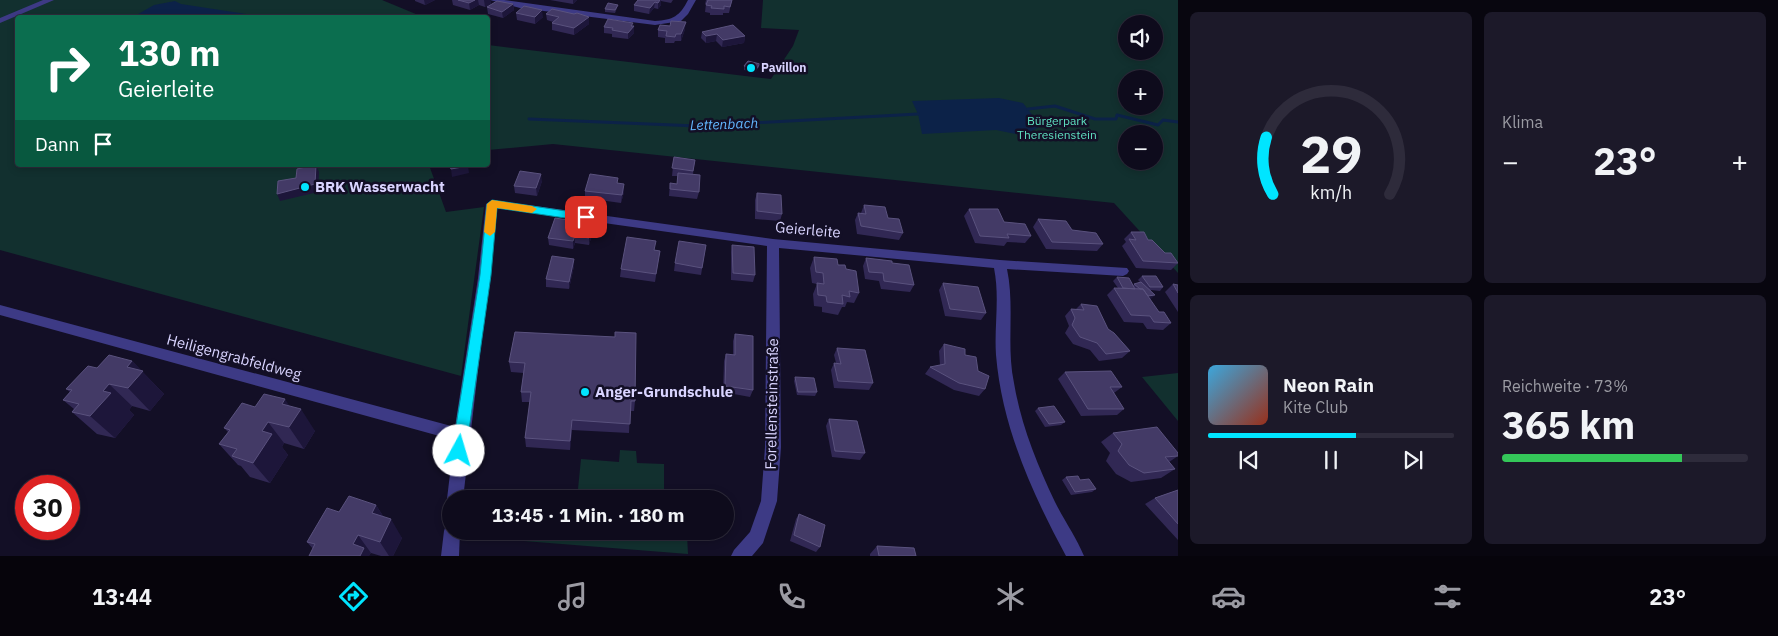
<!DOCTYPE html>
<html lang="de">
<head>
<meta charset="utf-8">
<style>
	:root { --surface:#0e0b1c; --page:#1c1929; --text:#f1f3f6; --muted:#9b9ba3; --line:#2e2b3b; --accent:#00e5ff }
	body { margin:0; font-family:"IBM Plex Sans",sans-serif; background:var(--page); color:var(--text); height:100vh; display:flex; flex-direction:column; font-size:19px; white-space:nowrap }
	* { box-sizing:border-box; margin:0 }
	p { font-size:16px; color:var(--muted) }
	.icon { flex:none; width:28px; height:28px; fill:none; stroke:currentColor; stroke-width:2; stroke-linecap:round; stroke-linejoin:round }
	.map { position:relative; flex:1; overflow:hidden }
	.details { display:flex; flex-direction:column; gap:12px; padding:12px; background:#08060f; width:600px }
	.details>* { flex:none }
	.top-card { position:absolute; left:15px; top:15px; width:475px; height:152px; border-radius:5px; box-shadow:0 2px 8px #0003,0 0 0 1px var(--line); background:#0b6e4f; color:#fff; overflow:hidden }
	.buttons { position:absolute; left:1118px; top:15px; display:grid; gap:10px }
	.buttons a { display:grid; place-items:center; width:45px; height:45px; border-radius:50%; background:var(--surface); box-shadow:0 2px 8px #0003,0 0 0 1px var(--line); font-size:25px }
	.speed { position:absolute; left:15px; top:475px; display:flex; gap:10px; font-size:25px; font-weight:700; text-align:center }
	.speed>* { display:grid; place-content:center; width:65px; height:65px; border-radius:50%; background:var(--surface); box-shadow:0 2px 8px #0003,0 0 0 1px var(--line); line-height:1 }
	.speed .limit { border:8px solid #d22; background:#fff; color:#111 }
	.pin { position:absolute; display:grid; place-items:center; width:42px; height:42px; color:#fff; margin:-21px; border-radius:10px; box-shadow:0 2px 8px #0006 }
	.me { position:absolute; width:55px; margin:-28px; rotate:6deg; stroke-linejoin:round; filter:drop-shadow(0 0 4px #0008) }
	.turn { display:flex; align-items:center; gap:18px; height:105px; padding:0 20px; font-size:22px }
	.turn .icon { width:65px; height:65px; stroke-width:2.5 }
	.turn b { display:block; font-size:35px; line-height:42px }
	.then { display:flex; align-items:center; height:48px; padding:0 20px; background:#0003; gap:10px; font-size:19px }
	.big { font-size:38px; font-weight:700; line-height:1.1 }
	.details .widget { flex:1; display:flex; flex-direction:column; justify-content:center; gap:8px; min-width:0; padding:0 18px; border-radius:8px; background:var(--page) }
	.details .dial { align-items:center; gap:0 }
	.dial svg { height:130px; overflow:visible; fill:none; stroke:var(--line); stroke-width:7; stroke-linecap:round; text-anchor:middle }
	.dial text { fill:var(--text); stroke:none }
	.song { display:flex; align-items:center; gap:15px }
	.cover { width:60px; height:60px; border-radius:8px; background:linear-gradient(135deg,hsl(200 70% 55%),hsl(10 70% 35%)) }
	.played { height:5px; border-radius:2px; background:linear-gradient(90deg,var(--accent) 60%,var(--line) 60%) }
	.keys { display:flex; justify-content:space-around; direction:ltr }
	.heat { display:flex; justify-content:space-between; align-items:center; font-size:28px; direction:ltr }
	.charge { height:8px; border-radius:4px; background:linear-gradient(90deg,#34c759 73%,var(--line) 0) }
	.details .tiles { flex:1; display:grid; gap:12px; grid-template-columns:repeat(2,1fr) }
	.trip { position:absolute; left:442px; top:490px; width:292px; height:50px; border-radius:25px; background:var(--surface); box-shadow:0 2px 8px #0003,0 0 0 1px var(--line); font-weight:700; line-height:50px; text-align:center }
	.dock { display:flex; height:80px; justify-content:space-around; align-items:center; background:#06040b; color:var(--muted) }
	.dock .icon { width:35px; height:35px }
	.dock .on { color:var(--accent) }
	.dock b { font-size:22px; color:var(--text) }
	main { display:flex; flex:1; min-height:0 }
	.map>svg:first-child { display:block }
</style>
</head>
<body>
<main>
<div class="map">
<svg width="1178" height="556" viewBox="0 0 1178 556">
	<rect width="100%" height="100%" fill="#130f26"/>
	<!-- green -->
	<path fill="#12302f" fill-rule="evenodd" d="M0 0H382L423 17 18 18V165H429L446 212 484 207 461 376 0 250Z
		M763 0H1178V273L1114 203 553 144 488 150V45L771 79 793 46 799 30 761 28ZM1126 24H1154V51H1126ZM1126 79H1154V106H1126ZM1126 134H1154V161H1126Z
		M1178 373V421L1142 377Z
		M620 450 636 451 637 463 664 464V499H577L581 459 619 462Z
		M486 531H639L687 535 688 554 485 538Z"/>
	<!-- water -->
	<path fill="#0c2248" d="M175 1 181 4 266 17H133L154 5Z
		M999 98 1023 103 1041 126 1028 133 1020 135 996 130 922 134 918 114 912 101Z"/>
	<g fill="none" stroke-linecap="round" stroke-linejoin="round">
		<!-- stream -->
		<path stroke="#0c2248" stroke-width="3" d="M1028 109 1055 106 1095 119H1116L1117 115 1158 125 1163 120 1178 122
			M529 119 697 126 918 114"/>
		<!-- minor -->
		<path fill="#3d3a85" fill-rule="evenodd" d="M43 0H54L0 23V18Z
			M490 0H504L655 21C673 20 680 16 688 0H696L688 14 681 21 655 25 520 8Z
			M492 200 773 239 1000 260 1127 268 1129 271 1127 274 1123 276 1007 269C1015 307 1006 345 1014 383 1021 425 1037 464 1055 502 1064 520 1076 537 1084 556H1066C1032 493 1002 427 996 355 994 326 1000 298 994 268L779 248 781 447 777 501 763 543 752 556H731L734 550 750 532 761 501 765 447 767 246 497 208 463 499H451V505L447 499 454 440 0 315V305L455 427 478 278 486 204Z
			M451 523V531H460L459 556H441L444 531 446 525Z"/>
	</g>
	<!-- wall -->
	<path fill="#312854" d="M415 0H435L425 5 415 1Z
		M452 0H490L491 4 485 7 479 5 470 10 453 5Z
		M550 0H577L573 4Z
		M638 0H673L671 3 661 1V5L658 9 654 8 649 14 634 11V5Z
		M706 0H732L729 13H723V15H710V13L705 12 706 4H705Z
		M513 4 514 10 503 18 488 14 487 7Z
		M618 5 617 8 615 13 605 12V9Z
		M516 13 543 17 535 24 517 20Z
		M546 14 589 24 574 35 552 30V23L553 22 547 20Z
		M634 26V33L628 39 612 37V34L604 33V27Z
		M685 29 681 41H675L674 43H665V38L658 37V30Z
		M702 32 745 36 744 43 722 47 716 41 706 43 701 38Z
		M760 64 759 67 755 72 744 70V66Z
		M674 157 695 160 693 174 699 192 697 199 669 196 670 183 677 184V176H672Z
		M542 181 537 196 515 193 514 186Z
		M618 184 624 192 621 203 585 198V191Z
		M757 193 782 214 780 221 755 219V200Z
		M864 205 888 218 903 233 899 240 857 234 855 220 858 213H861Z
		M969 209 1004 222 1031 236 1025 243 1007 242 1004 246 975 243 964 216Z
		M1038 219 1072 230 1103 244 1097 251 1046 249 1033 227Z
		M593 224V231L589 245 575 243 573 249 549 245 548 238Z
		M1131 232 1148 240 1178 263 1171 270 1136 268 1122 246 1126 242 1124 239Z
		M706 245 701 275 674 271 675 263Z
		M732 245 755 275 753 282 731 280V252Z
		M654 250 660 251 655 282 620 277 621 269Z
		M814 257 838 265 846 269 859 293 854 303 847 302 845 307H842L838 315 822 312V307L814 306 813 294 817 284 812 283 810 268Z
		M866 258 892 263 914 285 910 292 881 289 879 281 865 279 863 266Z
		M574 259V266L569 289 546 287V279Z
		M1142 276 1163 287 1160 291 1151 290 1152 298 1149 299 1159 312 1171 323 1163 330 1147 329 1143 323 1124 322 1107 295 1114 288H1118L1113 281 1117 277 1133 285 1140 282 1138 280Z
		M943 283 986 313 981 320 945 316 939 290Z
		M1173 284 1178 285V312L1165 292Z
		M1081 304 1108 329 1130 351 1122 358 1099 361 1090 350 1073 344 1065 333 1069 326 1065 316 1071 309H1076Z
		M515 332 635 401 634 411H630L629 433 572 430 570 450 526 447 525 438 530 402H522L521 392 524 373 511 372 509 362Z
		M735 334 753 390 750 397 723 392 724 361 726 354 733 355V341Z
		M944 344 965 355 978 371 985 389 979 396 954 390 925 374 930 367 940 365 939 351Z
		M837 348 873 383 869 390 834 388 831 370 834 363H836L834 355Z
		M132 361 164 394 150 411 132 406 129 410 134 415 115 438 97 434 72 412 74 409 63 400 70 392 66 389 97 368Z
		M1065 372 1122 387 1114 393 1124 409 1117 415 1081 416 1058 379Z
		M795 377 817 392 815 396 797 395 794 381Z
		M255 407H290L315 431 304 449 284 443 282 447 288 455 270 483 250 477 241 466 238 465 219 444 228 432 224 428Z
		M1038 408 1065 422 1061 425 1045 427 1035 411Z
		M829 419 865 453 860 460 832 457 826 426Z
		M1113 433 1178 453V456L1169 462 1175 469 1161 478 1131 482 1116 474 1106 461 1110 453 1101 442Z
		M1066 477 1096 489 1092 492 1071 495 1062 480Z
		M1178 490V540L1145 504 1155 498Z
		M376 505 383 516 402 538 393 556H381L371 553 369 555 313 549 307 542 339 512Z
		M799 514 820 547 816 552 790 541 796 519Z
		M877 546 916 556H870V554Z"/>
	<!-- shaded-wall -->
	<path fill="#1d163a" d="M424 0H435L425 5Z
		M475 0H478L479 5 470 10 469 3Z
		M484 0H490L491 4 485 7Z
		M573 0H577L573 4Z
		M660 0H661V5L658 9V3Z
		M655 2 654 8 649 14 650 8Z
		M513 4 514 10 503 18 502 12Z
		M542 10 543 17 535 24V17Z
		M589 17V24L574 35V28Z
		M686 22 685 29 681 41V34Z
		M633 23V28L634 26V33L628 39V33Z
		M717 34 716 41 706 43V36Z
		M745 36 744 43 722 47 723 40Z
		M316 165 319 172 318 192 280 201 277 194Z
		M468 166 469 173 452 177 451 169Z
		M541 174 542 181 537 196 536 188Z
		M624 184V192L621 203 622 195Z
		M593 224V231L589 245V238Z
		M575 236V243L573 249V241Z
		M574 259V266L569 289V282Z
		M1155 295 1152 298 1144 300 1148 296Z
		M132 361 164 394 150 411 128 388 127 367Z
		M109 384 132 406 129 410 134 415 115 438 90 416 103 391Z
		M285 399 296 416 301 409 315 431 304 449 289 427 282 404Z
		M572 420V430L570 450V441Z
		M268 422 284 443 282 447 288 455 270 483 253 463 262 431Z
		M376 505 388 524 372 513Z
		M391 519 402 538 393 556H389L380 542Z
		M358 535 371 553 369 555 370 556H360L353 544Z"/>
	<!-- building -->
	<path fill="#433a66" stroke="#5a527e" d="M458 0H475L469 3Z
		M638 0H660L658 3 655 2 650 8 634 5Z
		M708 0H732L730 7 724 6V9L711 8 712 6 706 5Z
		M497 1 513 4 502 12 487 7Z
		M608 3 618 5 615 10 605 9Z
		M524 6 542 10 535 17 516 13Z
		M552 9 574 14 577 13 589 17 574 28 552 23 559 17 546 14Z
		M608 19 633 23 631 26H634L628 33 612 30 613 28 604 27Z
		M671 21 686 22 681 34H676L675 37 666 36 667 31 658 30 660 25 670 26Z
		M733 25 745 36 723 40 717 34 706 36 702 32Z
		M748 61 760 64 756 69 744 66Z
		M674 157 695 160 693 171 672 168Z
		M314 165H316L315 184 277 194 278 181 296 178 297 169Z
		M449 165H467L468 166 451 169Z
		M520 171 541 174 536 188 514 186Z
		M678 173 700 175 699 192 670 189V183L677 184Z
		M590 174 618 178 617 183 624 184 622 195 585 191Z
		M757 193 781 195 782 214 757 211Z
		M864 205 885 207 888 218 899 219 903 233 861 226 858 213 866 214Z
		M969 209H998L1004 222 1025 224 1031 236 1007 234 1009 238 980 236Z
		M555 218 593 224 589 238 575 236 573 241 548 238Z
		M1038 219 1066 221 1072 230 1096 233 1103 244 1052 242Z
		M1131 232H1144L1148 240H1152L1165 253H1171L1178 263 1143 261 1129 239 1136 240Z
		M627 237 656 241 654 250 660 251 656 274 621 269Z
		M679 241 706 245 702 268 675 263Z
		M732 245 754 247 755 275 733 273Z
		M552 256 574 259 569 282 546 279Z
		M814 257 837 259 838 265H845L846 269 856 271 859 293 849 291 850 297 842 295 843 304 827 302 826 296 818 295 817 283 824 284 823 273 816 272Z
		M866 258 892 261V263L909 265 914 285 884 281 883 273 869 272Z
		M1142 276H1156L1163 287H1150Z
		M1117 277 1129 278 1135 289 1123 288Z
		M1141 282 1155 295 1148 296 1143 289H1140L1134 284Z
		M943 283 978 287 986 313 950 309Z
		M1173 284 1178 285V293Z
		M1114 288 1143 289 1159 312H1164L1171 323 1154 322 1150 316 1131 315Z
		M1081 304 1097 306 1108 329 1114 333 1130 351 1106 354 1097 343 1080 337 1072 325 1075 318 1071 309 1084 310Z
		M515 332 615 337V332L636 333 635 401H631L630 424 572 420 570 441 525 438 531 392H521L525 363 509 362Z
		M735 334 753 336V390L725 386 726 354 735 355Z
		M944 344 965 349V355L976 357 978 371 989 376 985 389 959 383 930 367 945 364Z
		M837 348 865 350 873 383 838 381 834 363 841 364Z
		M109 355 132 361 127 367 143 371 128 388 109 384 103 391 111 393 90 416 72 412 79 404 63 400 72 390 66 389 88 366 97 368Z
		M1111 371 1122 387H1110L1124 409H1088L1065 372Z
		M795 377 814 378 817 392H798Z
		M264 394 285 399 282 404 301 409 289 427 268 422 262 431 272 434 253 463 232 456 237 449 219 444 230 430 224 428 242 403 255 407Z
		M1054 406 1065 422 1049 424 1038 408Z
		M829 419 857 421 865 453 835 451Z
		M1157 427 1178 453V456L1165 457 1175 469 1144 473 1129 465 1118 451 1122 444 1113 433Z
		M1078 476 1080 480 1089 479 1096 489 1075 492 1066 477Z
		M1178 490V524L1155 498Z
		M349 496 376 505 372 513 391 519 380 542 358 535 353 544 364 548 360 556H309L315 544 307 542 327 508 339 512Z
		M799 514 825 525 820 547 794 535Z
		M877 546 914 548 916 556H879Z"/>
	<!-- route -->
	<path fill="#00e5ff" stroke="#0095a6" d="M492 200 586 214 591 217 586 221 497 208 491 275 466 451 464 455 459 457 454 455 452 451 480 275 487 204Z"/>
	<!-- slow -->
	<path fill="#f59e0b" d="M492 200 532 206 537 209 532 213 497 208 495 232 490 236 484 232 487 204Z"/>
	<!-- markers -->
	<g fill="#00e5ff" stroke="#130f26" stroke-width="2">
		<circle cx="751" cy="68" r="5"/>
		<circle cx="305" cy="187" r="5"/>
		<circle cx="585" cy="392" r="5"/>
	</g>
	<g text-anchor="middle" stroke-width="5" stroke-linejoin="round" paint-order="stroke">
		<!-- far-poi labels -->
		<g font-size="12" font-weight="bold" fill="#d9d4ff" stroke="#130f26" text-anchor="start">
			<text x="761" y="72">Pavillon</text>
		</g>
		<!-- far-park labels -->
		<g font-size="12" fill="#5fe0c0" stroke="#130f26">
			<text x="1057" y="125">Bürgerpark<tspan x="1057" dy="14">Theresienstein</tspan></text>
		</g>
		<!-- far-water labels -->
		<g font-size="14" font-style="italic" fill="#62b6ff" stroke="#130f26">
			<text transform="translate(724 124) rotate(-2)" y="5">Lettenbach</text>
		</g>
		<!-- poi labels -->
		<g font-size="15" font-weight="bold" fill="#d9d4ff" stroke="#130f26" text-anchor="start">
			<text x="315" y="192">BRK Wasserwacht</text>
			<text x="595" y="397">Anger-Grundschule</text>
		</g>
		<!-- street labels -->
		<g font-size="15" fill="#d9d4ff" stroke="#130f26">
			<text transform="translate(808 230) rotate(5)" y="5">Geierleite</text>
			<text transform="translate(234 357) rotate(15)" y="5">Heiligengrabfeldweg</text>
			<text transform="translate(772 404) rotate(-89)" y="5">Forellensteinstraße</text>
		</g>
	</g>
</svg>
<div class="buttons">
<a><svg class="icon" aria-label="sound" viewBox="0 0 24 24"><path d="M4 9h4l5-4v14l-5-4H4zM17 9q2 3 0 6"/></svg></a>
<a>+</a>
<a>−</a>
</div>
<div class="speed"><div class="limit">30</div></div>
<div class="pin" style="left:586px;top:217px;background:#d93025"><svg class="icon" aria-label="arrive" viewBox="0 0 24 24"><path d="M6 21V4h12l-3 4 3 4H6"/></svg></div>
<svg class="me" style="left:459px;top:451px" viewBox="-20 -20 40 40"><circle r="19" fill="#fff"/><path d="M0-13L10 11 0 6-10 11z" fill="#00e5ff"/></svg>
<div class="trip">13:45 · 1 Min. · 180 m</div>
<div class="top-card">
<div class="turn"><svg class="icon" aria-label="right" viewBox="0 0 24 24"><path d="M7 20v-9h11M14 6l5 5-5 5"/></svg><div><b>130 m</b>Geierleite</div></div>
<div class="then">Dann<svg class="icon" aria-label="arrive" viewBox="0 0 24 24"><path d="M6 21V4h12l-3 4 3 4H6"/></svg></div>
</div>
</div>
<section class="details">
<div class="tiles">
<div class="widget dial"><svg viewBox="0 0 100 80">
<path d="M14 69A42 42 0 1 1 86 69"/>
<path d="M14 69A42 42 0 0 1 10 34" stroke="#00e5ff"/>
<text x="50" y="56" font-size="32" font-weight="700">29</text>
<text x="50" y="72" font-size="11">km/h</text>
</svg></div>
<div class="widget"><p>Klima</p>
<div class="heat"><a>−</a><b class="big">23°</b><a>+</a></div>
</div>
<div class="widget">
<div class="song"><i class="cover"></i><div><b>Neon Rain</b><p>Kite Club</p></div></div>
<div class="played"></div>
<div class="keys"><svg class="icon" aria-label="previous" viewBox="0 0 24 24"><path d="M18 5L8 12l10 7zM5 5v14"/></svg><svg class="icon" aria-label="pause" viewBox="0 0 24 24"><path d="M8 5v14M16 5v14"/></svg><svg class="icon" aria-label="next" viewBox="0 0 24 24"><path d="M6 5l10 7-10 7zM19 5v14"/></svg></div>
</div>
<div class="widget"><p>Reichweite · 73%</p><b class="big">365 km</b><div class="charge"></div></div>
</div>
</section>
</main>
<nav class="dock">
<b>13:44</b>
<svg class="icon on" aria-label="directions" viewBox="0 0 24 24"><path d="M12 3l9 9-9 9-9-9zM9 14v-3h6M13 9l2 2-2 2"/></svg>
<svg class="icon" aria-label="music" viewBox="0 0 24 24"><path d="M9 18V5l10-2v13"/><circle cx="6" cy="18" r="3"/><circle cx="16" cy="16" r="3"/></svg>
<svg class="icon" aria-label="phone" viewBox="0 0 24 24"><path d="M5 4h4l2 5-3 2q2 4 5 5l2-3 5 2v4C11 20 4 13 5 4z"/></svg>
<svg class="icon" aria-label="climate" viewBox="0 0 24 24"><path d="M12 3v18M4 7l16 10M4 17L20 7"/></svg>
<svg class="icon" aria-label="car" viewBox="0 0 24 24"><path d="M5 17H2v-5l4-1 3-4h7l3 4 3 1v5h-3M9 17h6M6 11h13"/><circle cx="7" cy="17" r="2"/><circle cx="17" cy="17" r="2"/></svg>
<svg class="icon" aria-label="filters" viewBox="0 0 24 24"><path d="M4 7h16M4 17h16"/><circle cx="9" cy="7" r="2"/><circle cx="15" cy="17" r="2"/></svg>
<b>23°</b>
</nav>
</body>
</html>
